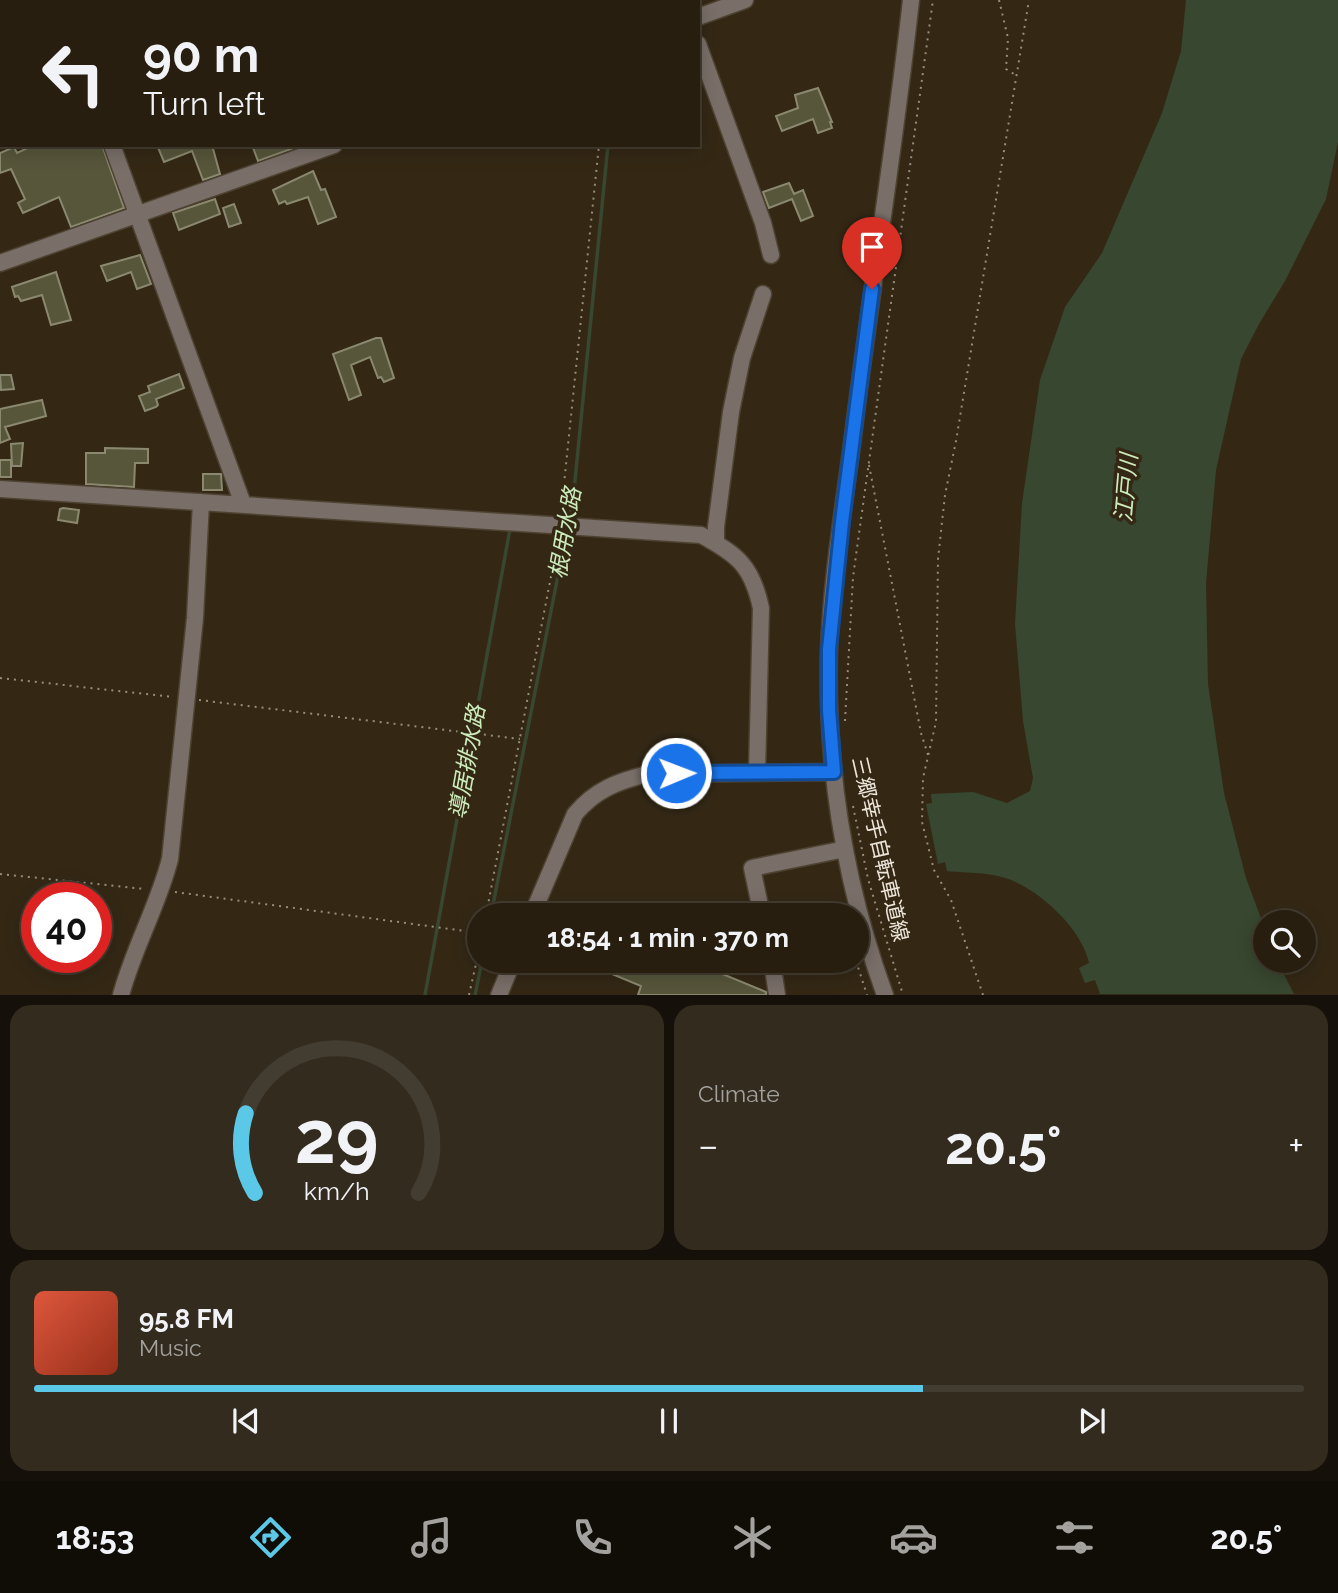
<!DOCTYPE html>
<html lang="en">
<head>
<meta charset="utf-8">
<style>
	:root { --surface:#271e10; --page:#332b1e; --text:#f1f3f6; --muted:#a4a29f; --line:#433c30; --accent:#5bc8e7 }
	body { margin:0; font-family:Raleway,"Noto Sans JP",sans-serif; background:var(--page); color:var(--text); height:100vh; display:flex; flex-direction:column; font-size:26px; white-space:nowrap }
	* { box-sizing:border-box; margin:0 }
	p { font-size:23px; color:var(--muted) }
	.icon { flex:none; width:38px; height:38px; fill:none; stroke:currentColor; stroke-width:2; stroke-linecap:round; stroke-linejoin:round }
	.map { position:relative; height:995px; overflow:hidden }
	.sheet { display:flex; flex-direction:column; gap:10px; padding:10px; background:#151009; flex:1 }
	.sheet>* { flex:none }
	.banner { position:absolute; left:0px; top:0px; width:700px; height:147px; box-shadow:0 4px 18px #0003,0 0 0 2px var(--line); background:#271e10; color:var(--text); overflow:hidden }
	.buttons { position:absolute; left:1253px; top:910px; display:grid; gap:14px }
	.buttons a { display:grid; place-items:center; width:63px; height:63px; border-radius:50%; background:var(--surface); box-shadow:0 4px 18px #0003,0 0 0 2px var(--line); font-size:35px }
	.speed { position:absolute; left:21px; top:882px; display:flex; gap:14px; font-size:35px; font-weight:700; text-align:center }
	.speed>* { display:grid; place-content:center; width:91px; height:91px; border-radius:50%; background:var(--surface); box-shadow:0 4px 18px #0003,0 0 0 2px var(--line); line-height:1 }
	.speed .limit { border:10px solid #d22; background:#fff; color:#111 }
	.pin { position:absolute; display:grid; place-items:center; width:60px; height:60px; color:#fff; margin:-72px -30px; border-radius:50% 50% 50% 0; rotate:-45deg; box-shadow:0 0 7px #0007 }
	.pin .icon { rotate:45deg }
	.me { position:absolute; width:77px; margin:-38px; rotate:89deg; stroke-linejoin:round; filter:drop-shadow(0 0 5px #0008) }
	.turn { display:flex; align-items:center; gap:24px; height:147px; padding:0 28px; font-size:32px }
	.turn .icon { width:91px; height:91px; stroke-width:2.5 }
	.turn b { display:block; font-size:49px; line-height:60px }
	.big { font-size:52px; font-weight:700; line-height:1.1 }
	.sheet .tile { flex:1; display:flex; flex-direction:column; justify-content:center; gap:10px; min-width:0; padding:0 24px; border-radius:21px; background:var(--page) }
	.sheet .dial { align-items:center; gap:0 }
	.dial svg { height:182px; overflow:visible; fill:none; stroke:var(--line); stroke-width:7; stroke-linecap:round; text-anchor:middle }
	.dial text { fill:var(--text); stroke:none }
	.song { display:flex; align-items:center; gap:21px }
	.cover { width:84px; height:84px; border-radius:10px; background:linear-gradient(135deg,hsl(10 70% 55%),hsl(10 70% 35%)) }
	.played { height:7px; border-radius:4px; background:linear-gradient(90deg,var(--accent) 70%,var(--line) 70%) }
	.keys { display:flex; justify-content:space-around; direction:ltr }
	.heat { display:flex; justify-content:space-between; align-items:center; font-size:38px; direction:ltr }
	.sheet .tiles { flex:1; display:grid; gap:10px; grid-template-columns:1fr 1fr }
	.tile:last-child { grid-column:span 2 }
	.trip { position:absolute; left:467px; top:903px; width:402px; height:70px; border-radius:35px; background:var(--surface); box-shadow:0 4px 18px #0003,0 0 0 2px var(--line); font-weight:700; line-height:70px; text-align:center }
	.menu { display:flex; height:112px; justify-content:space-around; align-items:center; background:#100c06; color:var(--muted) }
	.menu .icon { width:49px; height:49px }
	.menu .selected { color:var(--accent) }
	.menu b { font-size:32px; color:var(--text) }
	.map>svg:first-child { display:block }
</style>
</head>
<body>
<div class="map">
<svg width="1338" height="995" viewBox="0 0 1338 995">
	<rect width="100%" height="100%" fill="#342815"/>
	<!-- water -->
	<path fill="#384730" d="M1186 0H1338V142L1326 199 1285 281 1259 324 1241 359 1216 470 1206 583 1208 684 1224 793 1246 878 1265 929V961H1277L1294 994H1100L1095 980 1085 983 1079 968 1089 963C1082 928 1036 886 1002 877 985 872 965 873 947 871L945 862 938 864 926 804 932 803 931 794 973 792 1007 803 1030 791 1033 778 1023 721 1015 624 1022 503 1040 380 1065 307 1102 253 1162 113 1181 51Z"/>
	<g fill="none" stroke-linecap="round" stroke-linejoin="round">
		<!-- stream -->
		<path stroke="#384730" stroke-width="3.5" d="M622 2 623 0
			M569 522 573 501 608 145
			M491 915 567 530
			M425 995 510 529
			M475 995 482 961"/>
	</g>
	<!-- building -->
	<path fill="#57563b" stroke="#8a8970" stroke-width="2" d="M818 88 832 122H830L832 128 818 133 813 119 782 131 776 116 798 108 795 95Z
		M34 145H102L124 208 71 227 59 197 23 213 18 203 25 199 11 169 0 173V153L14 147 17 153Z
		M157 145H212L220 174 203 180 192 151 164 162Z
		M252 145H302L258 161Z
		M313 171 321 190 325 189 336 217 318 224 308 197 287 204 285 201 279 204 273 190Z
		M789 183 794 194 803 190 813 216 801 221 792 199 769 208 763 192Z
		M215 199 220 214 179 230 173 213Z
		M234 204 241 223 229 227 223 208Z
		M140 255 151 284 137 289 131 272 107 281 101 266Z
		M56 272 71 320 51 325 42 295 21 301 18 296 15 297 12 287Z
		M376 338H381L394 378 384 382 381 377 378 378 370 357 351 365 361 395 349 400 333 354Z
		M179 374 184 388 156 399 158 405 156 407 145 411 139 396 150 392 148 386Z
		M0 375H11L14 389 1 390Z
		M42 400 46 416 5 427 10 439 0 443V409Z
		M23 443 21 466H12L11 444Z
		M105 448 148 449V463H135L134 487 86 484V453H105Z
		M0 460H11V477H0Z
		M203 474H221L222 490H203Z
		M63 508 79 510 77 523 58 520 60 509Z
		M618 961H691L766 992V995H638L641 986 612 974Z"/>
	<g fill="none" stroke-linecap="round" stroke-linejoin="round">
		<!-- minor casing -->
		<g stroke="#4e4331" stroke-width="19">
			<path id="minor" d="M60 0 61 2
				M698 17 745 0
				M698 44 763 223 771 255
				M112 145 243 504
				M0 263 334 145
				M0 489 701 535C738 555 752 566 761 608L757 772
				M716 543V527L731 412 742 358 763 294
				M532 915 575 814C595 790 618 781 648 774L834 772
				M762 915 752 868 845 849
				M772 961 777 995
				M121 995C134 947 158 906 170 859L195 618 201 502
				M499 995 513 961
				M885 995C845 885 826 768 829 652 831 580 844 507 853 436 871 290 895 146 911 0"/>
		</g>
		<!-- path -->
		<path stroke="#978d7d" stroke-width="2" stroke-dasharray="2 5" stroke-linecap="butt" d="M999 0 1008 38 1006 69 1017 76
			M614 2V0
			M634 2V0
			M869 465 921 733 928 755
			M561 513 599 145
			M0 678 173 697
			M199 700 520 739
			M845 721 853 577 933 0
			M853 806 868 879 903 995
			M0 874 145 889
			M175 892 480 933
			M486 915 558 540
			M856 961 867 995
			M469 995 480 946
			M983 995 951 900 934 870 922 822 923 778 936 722 938 559 945 495 956 441 1029 0"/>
		<!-- minor -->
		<use href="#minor" stroke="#796e68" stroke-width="16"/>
	</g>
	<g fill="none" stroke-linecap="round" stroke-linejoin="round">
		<!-- route casing -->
		<g stroke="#114b97" stroke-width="18">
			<path id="route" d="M676 773 834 772 829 710V649L842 522 872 289"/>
		</g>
		<!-- route -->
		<use href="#route" stroke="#1a73e8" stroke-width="12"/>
	</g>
	<g text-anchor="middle" stroke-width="7" stroke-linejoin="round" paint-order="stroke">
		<!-- street labels -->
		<g font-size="21" fill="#eee6da" stroke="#342815">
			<text transform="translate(880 849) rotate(77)" y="7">三郷幸手自転車道線</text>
		</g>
		<!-- water labels -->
		<g font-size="23" font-style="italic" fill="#ccecbc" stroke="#342815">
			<text transform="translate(1126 488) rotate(-85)" y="8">江戸川</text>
			<text transform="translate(565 533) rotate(-80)" y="8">根用水路</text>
			<text transform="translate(467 762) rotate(-80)" y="8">導居排水路</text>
		</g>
	</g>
</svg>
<div class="buttons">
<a><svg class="icon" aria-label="search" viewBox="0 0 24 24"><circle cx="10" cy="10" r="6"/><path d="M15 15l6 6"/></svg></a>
</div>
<div class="speed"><div class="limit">40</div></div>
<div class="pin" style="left:872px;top:289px;background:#d93025"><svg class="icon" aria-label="arrive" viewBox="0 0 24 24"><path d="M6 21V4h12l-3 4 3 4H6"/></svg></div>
<svg class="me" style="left:676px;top:773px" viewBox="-20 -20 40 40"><circle r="17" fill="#1a73e8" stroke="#fff" stroke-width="3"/><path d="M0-11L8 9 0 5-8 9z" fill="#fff"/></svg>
<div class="trip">18:54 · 1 min · 370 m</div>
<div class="banner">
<div class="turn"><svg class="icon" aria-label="left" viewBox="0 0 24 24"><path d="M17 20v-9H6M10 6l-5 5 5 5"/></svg><div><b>90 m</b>Turn left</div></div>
</div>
</div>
<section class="sheet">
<div class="tiles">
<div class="tile dial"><svg viewBox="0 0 100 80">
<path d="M14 69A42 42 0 1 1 86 69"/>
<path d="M14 69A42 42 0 0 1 10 34" stroke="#5bc8e7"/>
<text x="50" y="56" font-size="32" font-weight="700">29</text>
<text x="50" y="72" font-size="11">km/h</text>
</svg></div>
<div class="tile"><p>Climate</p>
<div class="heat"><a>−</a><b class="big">20.5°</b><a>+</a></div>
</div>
<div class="tile">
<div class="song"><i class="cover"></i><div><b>95.8 FM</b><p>Music</p></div></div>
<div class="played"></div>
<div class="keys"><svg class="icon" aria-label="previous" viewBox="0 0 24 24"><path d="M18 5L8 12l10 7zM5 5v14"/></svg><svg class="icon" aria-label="pause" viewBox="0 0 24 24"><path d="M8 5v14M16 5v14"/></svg><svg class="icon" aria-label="next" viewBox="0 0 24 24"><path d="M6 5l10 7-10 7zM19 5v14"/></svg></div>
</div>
</div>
</section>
<nav class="menu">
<b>18:53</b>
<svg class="icon selected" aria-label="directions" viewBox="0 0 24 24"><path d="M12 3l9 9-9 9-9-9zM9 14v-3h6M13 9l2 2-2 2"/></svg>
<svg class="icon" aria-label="music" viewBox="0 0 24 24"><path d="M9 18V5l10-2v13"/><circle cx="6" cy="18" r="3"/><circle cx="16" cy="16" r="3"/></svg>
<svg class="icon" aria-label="phone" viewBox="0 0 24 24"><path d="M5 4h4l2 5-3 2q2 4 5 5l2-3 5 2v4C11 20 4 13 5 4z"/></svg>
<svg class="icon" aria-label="climate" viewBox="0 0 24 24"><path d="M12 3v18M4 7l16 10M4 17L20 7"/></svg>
<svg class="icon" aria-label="car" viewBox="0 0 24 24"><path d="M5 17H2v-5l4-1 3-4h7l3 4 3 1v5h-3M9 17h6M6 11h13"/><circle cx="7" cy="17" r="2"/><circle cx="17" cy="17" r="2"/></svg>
<svg class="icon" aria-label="filters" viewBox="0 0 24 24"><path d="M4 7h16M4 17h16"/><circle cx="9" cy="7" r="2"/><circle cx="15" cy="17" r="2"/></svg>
<b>20.5°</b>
</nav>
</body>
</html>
